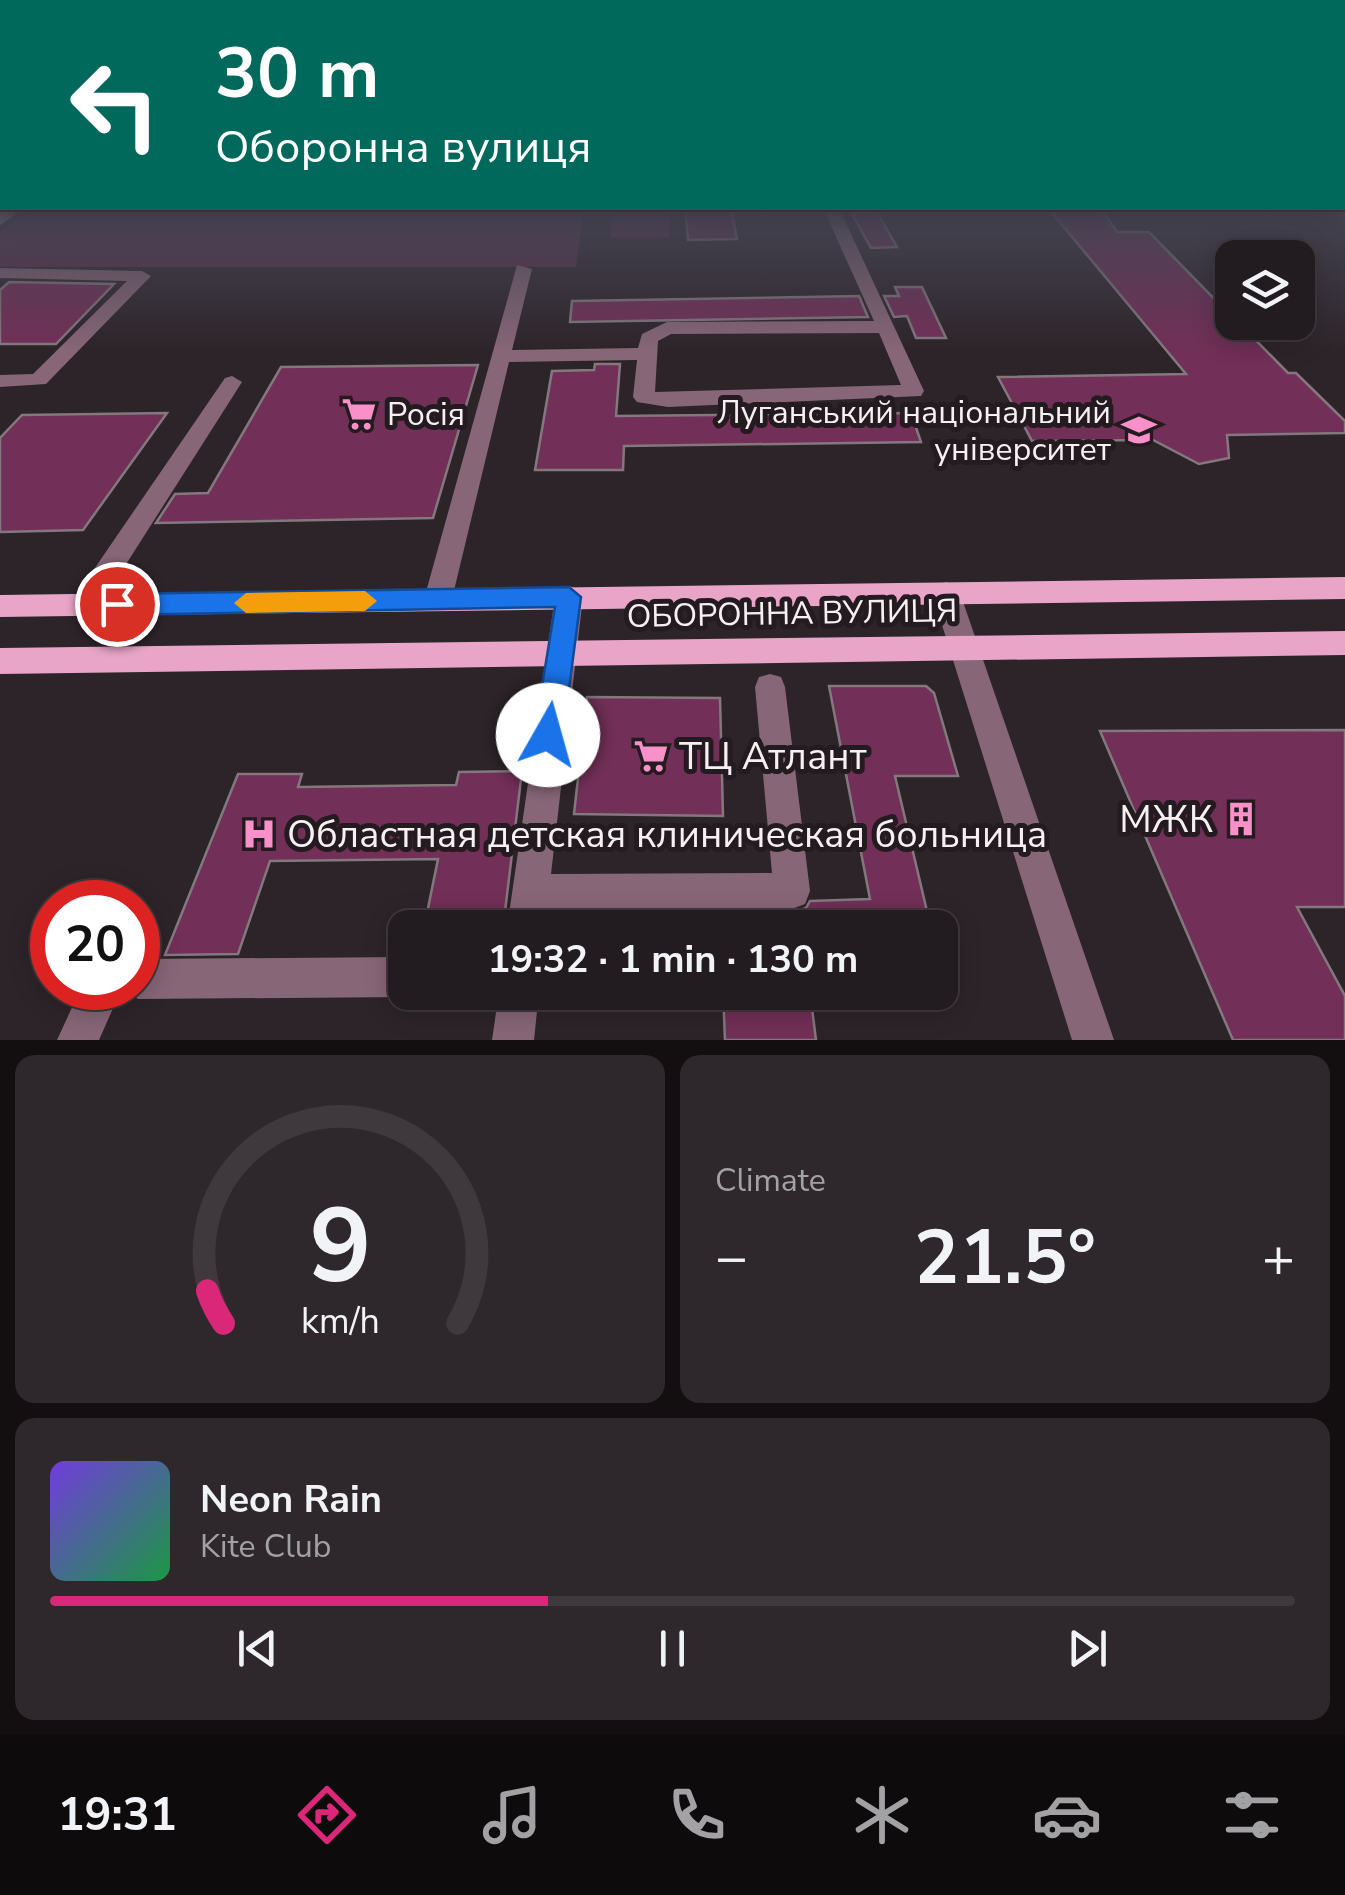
<!DOCTYPE html>
<html lang="en">
<head>
<meta charset="utf-8">
<style>
	:root { --surface:#221b1f; --page:#2e282c; --text:#f1f3f6; --muted:#a2a1a4; --line:#3f393d; --accent:#db2777 }
	body { margin:0; font-family:"Nunito Sans",sans-serif; background:var(--page); color:var(--text); height:100vh; display:flex; flex-direction:column; font-size:38px; white-space:nowrap }
	* { box-sizing:border-box; margin:0 }
	p { font-size:32px; color:var(--muted) }
	.icon { flex:none; width:55px; height:55px; fill:none; stroke:currentColor; stroke-width:2; stroke-linecap:round; stroke-linejoin:round }
	.map { position:relative; height:1040px; overflow:hidden }
	.details { display:flex; flex-direction:column; gap:15px; padding:15px; background:#130f11; flex:1 }
	.details>* { flex:none }
	.guide { position:absolute; left:0px; top:0px; width:1345px; height:210px; box-shadow:0 5px 25px #0003,0 0 0 2px var(--line); background:#00695c; color:#fff; overflow:hidden }
	.tools { position:absolute; left:1215px; top:240px; display:grid; gap:20px }
	.tools a { display:grid; place-items:center; width:100px; height:100px; border-radius:20px; background:var(--surface); box-shadow:0 5px 25px #0003,0 0 0 2px var(--line); font-size:50px }
	.speed { position:absolute; left:30px; top:880px; display:flex; gap:20px; font-size:50px; font-weight:700; text-align:center }
	.speed>* { display:grid; place-content:center; width:130px; height:130px; border-radius:50%; background:var(--surface); box-shadow:0 5px 25px #0003,0 0 0 2px var(--line); line-height:1 }
	.speed .limit { border:15px solid #d22; background:#fff; color:#111 }
	.pin { position:absolute; display:grid; place-items:center; width:85px; height:85px; color:#fff; margin:-42px; border:5px solid #fff; border-radius:50%; box-shadow:0 2px 10px #0007 }
	.me { position:absolute; width:110px; margin:-55px; rotate:7deg; stroke-linejoin:round; filter:drop-shadow(0 0 8px #0008) }
	.turn { display:flex; align-items:center; gap:35px; height:210px; padding:0 50px; font-size:45px }
	.turn .icon { width:130px; height:130px; stroke-width:2.5 }
	.turn b { display:block; font-size:70px; line-height:85px }
	.big { font-size:75px; font-weight:700; line-height:1.1 }
	.details .card { flex:1; display:flex; flex-direction:column; justify-content:center; gap:15px; min-width:0; padding:0 35px; border-radius:20px; background:var(--page) }
	.details .dial { align-items:center; gap:0 }
	.dial svg { height:260px; overflow:visible; fill:none; stroke:var(--line); stroke-width:7; stroke-linecap:round; text-anchor:middle }
	.dial text { fill:var(--text); stroke:none }
	.song { display:flex; align-items:center; gap:30px }
	.cover { width:120px; height:120px; border-radius:15px; background:linear-gradient(135deg,hsl(260 70% 55%),hsl(140 70% 35%)) }
	.played { height:10px; border-radius:5px; background:linear-gradient(90deg,var(--accent) 40%,var(--line) 40%) }
	.keys { display:flex; justify-content:space-around; direction:ltr }
	.heat { display:flex; justify-content:space-between; align-items:center; font-size:55px; direction:ltr }
	.details .tiles { flex:1; display:grid; gap:15px; grid-template-columns:1fr 1fr }
	.card:last-child { grid-column:span 2 }
	.trip { position:absolute; left:388px; top:910px; width:570px; height:100px; border-radius:20px; background:var(--surface); box-shadow:0 5px 25px #0003,0 0 0 2px var(--line); font-weight:700; line-height:100px; text-align:center }
	.tab-bar { display:flex; height:160px; justify-content:space-around; align-items:center; background:#0e0b0c; color:var(--muted) }
	.tab-bar .icon { width:70px; height:70px }
	.tab-bar .selected { color:var(--accent) }
	.tab-bar b { font-size:45px; color:var(--text) }
	.map>svg:first-child { display:block }
</style>
</head>
<body>
<div class="map">
<svg width="1345" height="1040" viewBox="0 0 1345 1040">
	<rect width="100%" height="100%" fill="#2d2429"/>
	<!-- green -->
	<path fill="#5a2c46" d="M32 208H584L576 267H0V232Z
		M613 208H669L670 238H610Z"/>
	<!-- building -->
	<path fill="#722f57" stroke="#83787e" stroke-width="2.5" d="M685 208H731L737 239 688 240Z
		M1048 208H1101L1117 232H1149L1232 317V322H1238L1288 373H1296L1345 421V433L1227 435 1229 458 1199 464 1153 440 1032 441 998 377 1186 374Z
		M877 212 897 247 871 248 852 214Z
		M9 282 114 284 56 344H0V290Z
		M895 287H922L946 338H916L907 316 894 317 884 296H899Z
		M859 296 868 317 570 322 572 301Z
		M595 364H620L616 416 911 413 921 442 624 446 623 470H535L552 371 594 370Z
		M478 365 433 518 156 523 175 494 208 493 281 367Z
		M167 413 83 530 0 532V438L22 415Z
		M829 686H926L934 693 958 776H895L931 928H549L550 915 792 913 806 908 810 901 870 899Z
		M587 697 720 698 723 816 574 814Z
		M1345 730V907H1297L1345 996V1040H1233L1100 731Z
		M522 771 503 928H424L438 859 270 861 238 954 165 955 238 774H302L298 787 456 785 459 772Z
		M723 992H810L816 1040H725Z"/>
	<g fill="none" stroke-linecap="round" stroke-linejoin="round">
		<!-- minor -->
		<path fill="#876677" fill-rule="evenodd" d="M823 208H839L924 391 921 396 668 407 637 402 633 397 637 360 509 362 452 599 448 607 438 610 428 607 424 599 517 265 532 269 512 350 638 348 642 334 667 322 874 321ZM879 333 901 385 655 392 658 341 671 334Z
			M0 268 142 271 151 276 46 384 0 387V375L33 374 127 281 0 278Z
			M232 376 242 382 95 613 85 616 75 613 71 605 75 597 225 378Z
			M946 582 956 585 960 593 1114 1040H1072L932 593 936 585Z
			M569 586 579 589 583 597 551 874 772 873 755 687 759 677 770 674 781 677 785 687 810 891 805 904 792 909 547 911 545 928H507L555 597 559 589Z
			M405 957V992H415L405 997 138 999 122 988 99 1040H57L81 988H138V959Z
			M499 992H539L534 1040H492Z"/>
		<!-- major -->
		<path fill="#e8a5c8" fill-rule="evenodd" d="M8 208H25L0 225V213Z
			M1345 577V599L0 617V595Z
			M1345 631V655L0 674V648Z"/>
	</g>
	<!-- sky -->
	<linearGradient id="sky" x2="0" y2="1"><stop stop-color="#191417"/><stop offset="0.59" stop-color="#464554"/><stop offset="1" stop-color="#464554" stop-opacity="0"/></linearGradient>
	<rect width="1345" height="352" fill="url(#sky)"/>
	<!-- route -->
	<path fill="#1a73e8" stroke="#114b97" stroke-width="2.5" d="M569 587 581 597 563 735 559 744 548 748 538 744 534 735 555 607 117 615 104 604 117 594Z"/>
	<!-- slow -->
	<path fill="#f59e0b" d="M365 591 377 601 365 611 246 613 234 603 246 593Z"/>
	<!-- icons -->
	<defs>
		<g id="supermarket-bare" transform="scale(2.7)"><path d="M-6-5.5h2.5l.6 2H6L4.5 2H-2.5L-4.4-4H-6ZM-1.5 3.2a1.3 1.3 0 1 0 .1 0ZM3 3.2a1.3 1.3 0 1 0 .1 0Z" fill="#f990ca" stroke="#231b1f" stroke-width="2.5" paint-order="stroke"/></g>
		<g id="university-bare" transform="scale(2.7)"><path d="M0-5L7-2L0 1L-7-2ZM-4 1L0 2.5L4 1V4Q0 6-4 4Z" fill="#f990ca" stroke="#231b1f" stroke-width="2.5" paint-order="stroke"/></g>
		<g id="building-bare" transform="scale(2.7)"><path d="M-4-6H4V6H1V3H-1V6H-4ZM-2.5-4.3h1.7v1.8h-1.7ZM.8-4.3h1.7v1.8H.8ZM-2.5-1h1.7V.8h-1.7ZM.8-1h1.7V.8H.8Z" fill="#f990ca" stroke="#231b1f" stroke-width="2.5" paint-order="stroke"/></g>
		<g id="hospital-bare" transform="scale(2.7)"><path d="M-5-5h3v3.5h4V-5h3V5h-3V1.5h-4V5h-3Z" fill="#f990ca" stroke="#231b1f" stroke-width="2.5" paint-order="stroke"/></g>
	</defs>
	<g fill-rule="evenodd">
		<use href="#supermarket-bare" x="359" y="414"/>
		<use href="#university-bare" x="1139" y="430"/>
		<use href="#supermarket-bare" x="651" y="756"/>
		<use href="#building-bare" x="1241" y="819"/>
		<use href="#hospital-bare" x="259" y="834"/>
	</g>
	<g text-anchor="middle" stroke-width="10" stroke-linejoin="round" paint-order="stroke">
		<!-- poi labels -->
		<g font-size="32" fill="#f6f0f3" stroke="#231b1f" text-anchor="end">
			<text x="1111" y="423">Луганський національний<tspan x="1111" dy="37">університет</tspan></text>
			<text x="387" y="425" text-anchor="start">Росія</text>
		</g>
		<!-- street labels -->
		<g font-size="32" fill="#f6f0f3" stroke="#231b1f">
			<text transform="translate(792 613) rotate(-1)" y="11">ОБОРОННА ВУЛИЦЯ</text>
		</g>
		<!-- near-poi labels -->
		<g font-size="38" fill="#f6f0f3" stroke="#231b1f" text-anchor="start">
			<text x="679" y="769">ТЦ Атлант</text>
			<text x="1213" y="832" text-anchor="end">МЖК</text>
			<text x="287" y="847">Областная детская клиническая больница</text>
		</g>
	</g>
</svg>
<div class="tools">
<a><svg class="icon" aria-label="layers" viewBox="0 0 24 24"><path d="M12 4l9 5-9 5-9-5zM3 14l9 5 9-5"/></svg></a>
</div>
<div class="speed"><div class="limit">20</div></div>
<div class="pin" style="left:117px;top:604px;background:#d93025"><svg class="icon" aria-label="arrive" viewBox="0 0 24 24"><path d="M6 21V4h12l-3 4 3 4H6"/></svg></div>
<svg class="me" style="left:548px;top:735px" viewBox="-20 -20 40 40"><circle r="19" fill="#fff"/><path d="M0-13L10 11 0 6-10 11z" fill="#1a73e8"/></svg>
<div class="trip">19:32 · 1 min · 130 m</div>
<div class="guide">
<div class="turn"><svg class="icon" aria-label="left" viewBox="0 0 24 24"><path d="M17 20v-9H6M10 6l-5 5 5 5"/></svg><div><b>30 m</b>Оборонна вулиця</div></div>
</div>
</div>
<section class="details">
<div class="tiles">
<div class="card dial"><svg viewBox="0 0 100 80">
<path d="M14 69A42 42 0 1 1 86 69"/>
<path d="M14 69A42 42 0 0 1 9 59" stroke="#db2777"/>
<text x="50" y="56" font-size="32" font-weight="700">9</text>
<text x="50" y="72" font-size="11">km/h</text>
</svg></div>
<div class="card"><p>Climate</p>
<div class="heat"><a>−</a><b class="big">21.5°</b><a>+</a></div>
</div>
<div class="card">
<div class="song"><i class="cover"></i><div><b>Neon Rain</b><p>Kite Club</p></div></div>
<div class="played"></div>
<div class="keys"><svg class="icon" aria-label="previous" viewBox="0 0 24 24"><path d="M18 5L8 12l10 7zM5 5v14"/></svg><svg class="icon" aria-label="pause" viewBox="0 0 24 24"><path d="M8 5v14M16 5v14"/></svg><svg class="icon" aria-label="next" viewBox="0 0 24 24"><path d="M6 5l10 7-10 7zM19 5v14"/></svg></div>
</div>
</div>
</section>
<nav class="tab-bar">
<b>19:31</b>
<svg class="icon selected" aria-label="directions" viewBox="0 0 24 24"><path d="M12 3l9 9-9 9-9-9zM9 14v-3h6M13 9l2 2-2 2"/></svg>
<svg class="icon" aria-label="music" viewBox="0 0 24 24"><path d="M9 18V5l10-2v13"/><circle cx="6" cy="18" r="3"/><circle cx="16" cy="16" r="3"/></svg>
<svg class="icon" aria-label="phone" viewBox="0 0 24 24"><path d="M5 4h4l2 5-3 2q2 4 5 5l2-3 5 2v4C11 20 4 13 5 4z"/></svg>
<svg class="icon" aria-label="climate" viewBox="0 0 24 24"><path d="M12 3v18M4 7l16 10M4 17L20 7"/></svg>
<svg class="icon" aria-label="car" viewBox="0 0 24 24"><path d="M5 17H2v-5l4-1 3-4h7l3 4 3 1v5h-3M9 17h6M6 11h13"/><circle cx="7" cy="17" r="2"/><circle cx="17" cy="17" r="2"/></svg>
<svg class="icon" aria-label="filters" viewBox="0 0 24 24"><path d="M4 7h16M4 17h16"/><circle cx="9" cy="7" r="2"/><circle cx="15" cy="17" r="2"/></svg>
</nav>
</body>
</html>
